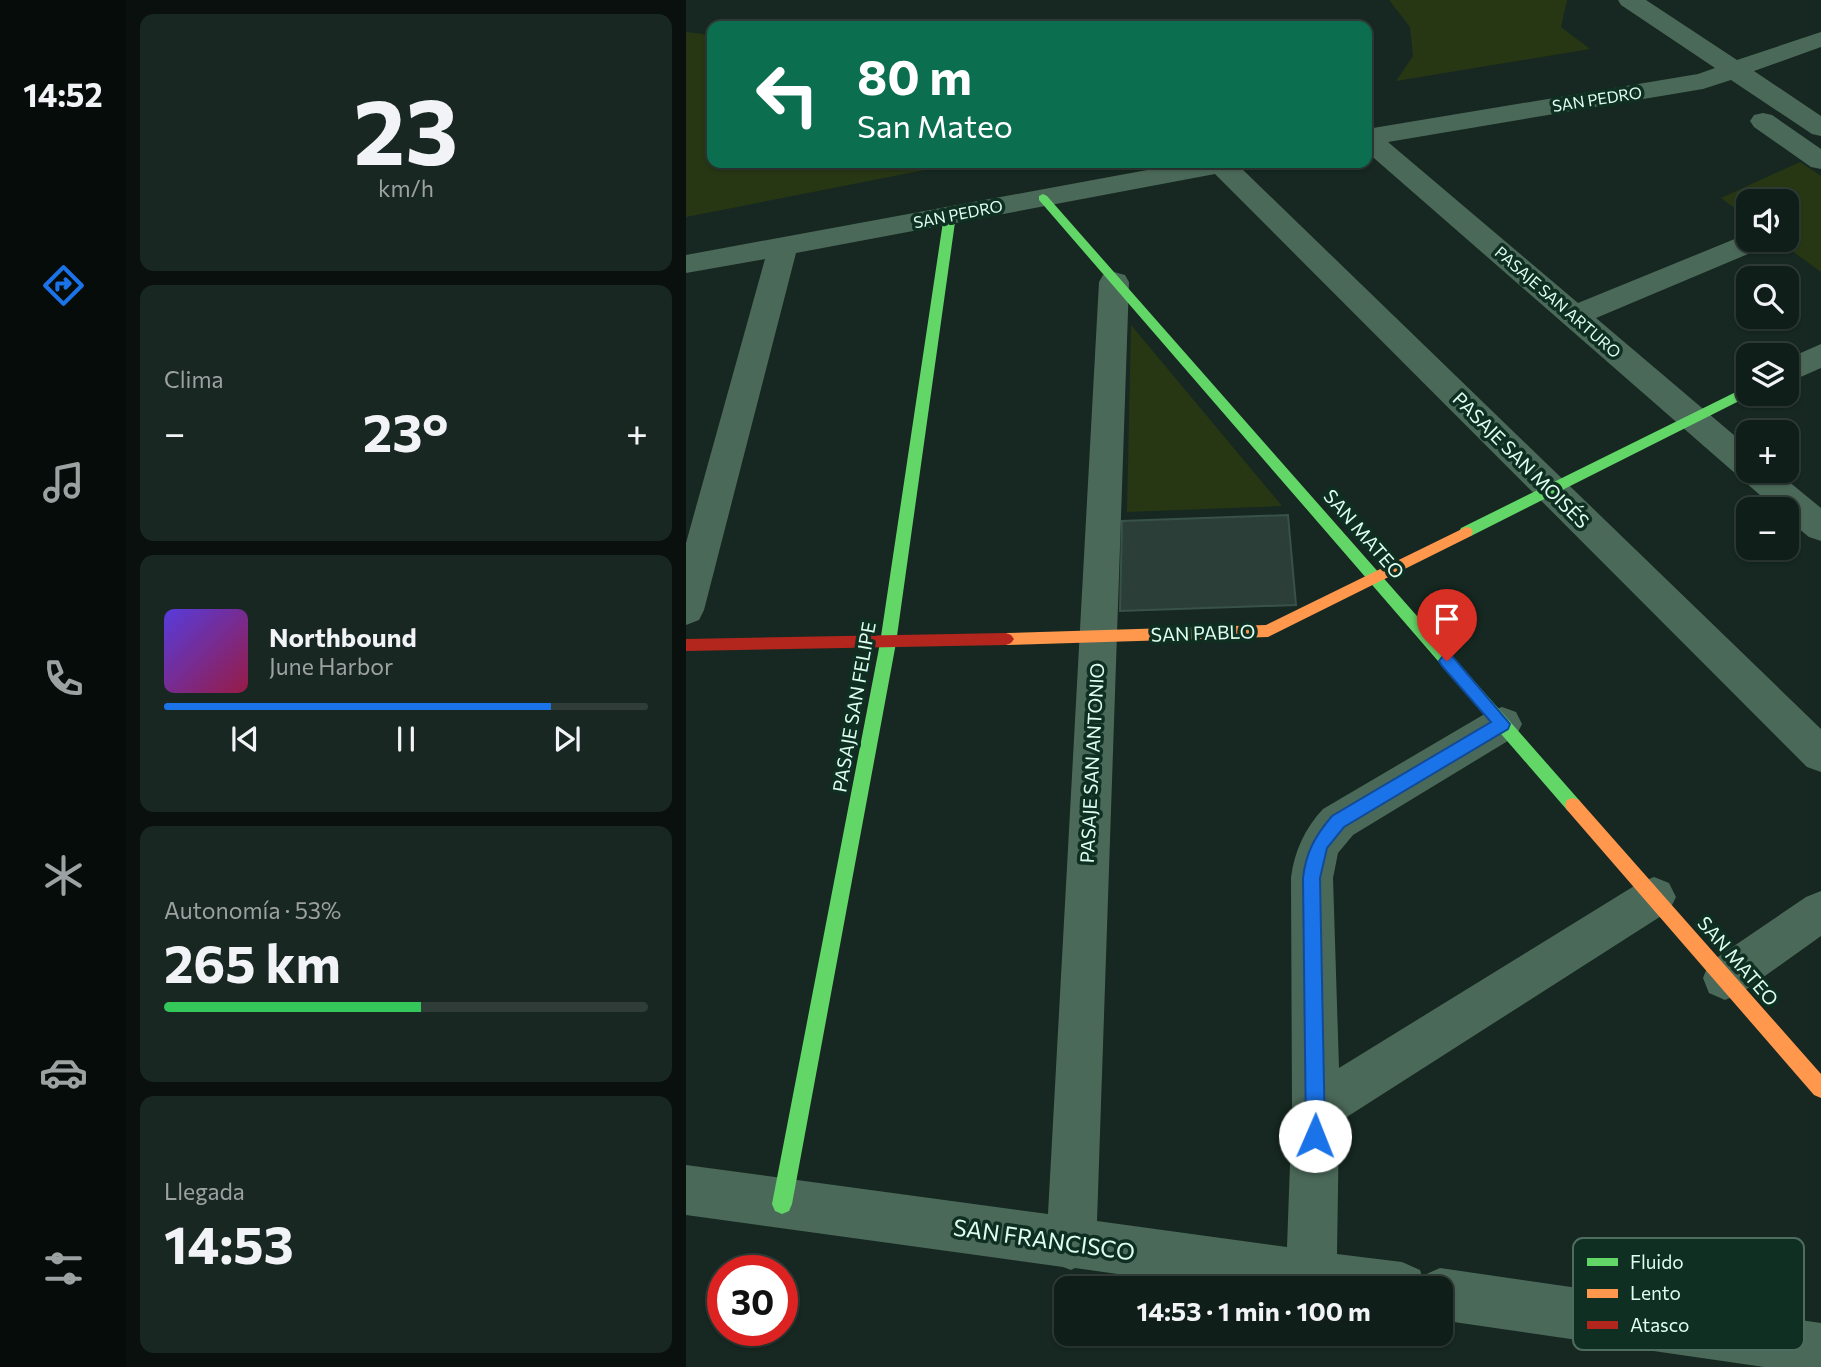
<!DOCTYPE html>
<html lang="es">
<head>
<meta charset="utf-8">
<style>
	:root { --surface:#101e19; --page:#192722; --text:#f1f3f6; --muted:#9ca2a2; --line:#303c38; --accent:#1a73e8 }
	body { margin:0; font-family:Commissioner,sans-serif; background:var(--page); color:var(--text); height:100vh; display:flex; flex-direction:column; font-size:26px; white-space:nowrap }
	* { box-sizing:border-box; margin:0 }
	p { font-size:23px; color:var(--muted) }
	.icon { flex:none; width:38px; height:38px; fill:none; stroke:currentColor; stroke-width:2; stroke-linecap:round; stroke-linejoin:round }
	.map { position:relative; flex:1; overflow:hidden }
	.sheet { display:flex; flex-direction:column; gap:14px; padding:14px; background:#09100e; width:560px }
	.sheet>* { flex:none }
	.guide { position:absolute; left:21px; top:21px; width:665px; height:147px; border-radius:14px; box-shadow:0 2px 5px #0004,0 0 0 2px var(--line); background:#0b6e4f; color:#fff; overflow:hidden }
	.tools { position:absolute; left:1050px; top:189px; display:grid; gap:14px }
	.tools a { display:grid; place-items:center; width:63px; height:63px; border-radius:14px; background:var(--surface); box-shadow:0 2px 5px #0004,0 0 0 2px var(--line); font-size:35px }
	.speed { position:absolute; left:21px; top:1255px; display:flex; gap:14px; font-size:35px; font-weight:700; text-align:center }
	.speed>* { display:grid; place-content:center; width:91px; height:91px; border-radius:50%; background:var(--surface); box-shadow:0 2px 5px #0004,0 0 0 2px var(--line); line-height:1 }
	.speed .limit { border:10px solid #d22; background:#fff; color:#111 }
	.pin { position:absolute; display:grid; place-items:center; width:60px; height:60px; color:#fff; margin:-72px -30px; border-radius:50% 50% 50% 0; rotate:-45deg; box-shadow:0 0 7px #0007 }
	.pin .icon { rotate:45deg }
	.me { position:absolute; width:77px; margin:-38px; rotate:1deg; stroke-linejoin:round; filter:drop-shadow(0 0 5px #0008) }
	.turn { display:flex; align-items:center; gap:24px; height:147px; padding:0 35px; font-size:32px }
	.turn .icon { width:91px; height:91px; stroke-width:2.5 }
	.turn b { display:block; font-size:49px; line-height:60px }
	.big { font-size:52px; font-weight:700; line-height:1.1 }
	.sheet .card { flex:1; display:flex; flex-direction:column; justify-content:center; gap:10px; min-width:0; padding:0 24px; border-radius:14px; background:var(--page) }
	.sheet .dial { align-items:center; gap:0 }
	.dial b { font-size:91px; line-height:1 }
	.song { display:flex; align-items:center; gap:21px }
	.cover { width:84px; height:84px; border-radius:10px; background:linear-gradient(135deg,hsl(250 70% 55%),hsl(340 70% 35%)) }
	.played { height:7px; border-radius:4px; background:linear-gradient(90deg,var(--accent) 80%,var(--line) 80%) }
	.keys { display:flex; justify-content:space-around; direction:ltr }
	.heat { display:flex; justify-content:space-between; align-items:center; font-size:38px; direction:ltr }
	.charge { height:10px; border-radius:5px; background:linear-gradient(90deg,#34c759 53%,var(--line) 0) }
	.trip { position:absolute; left:368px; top:1276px; width:399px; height:70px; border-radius:14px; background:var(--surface); box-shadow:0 2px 5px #0004,0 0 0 2px var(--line); font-weight:700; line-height:70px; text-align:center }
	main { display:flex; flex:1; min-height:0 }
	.menu { display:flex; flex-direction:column; width:126px; justify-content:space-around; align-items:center; background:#060c0a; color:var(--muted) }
	.menu .icon { width:49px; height:49px }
	.menu .current { color:var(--accent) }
	.menu b { font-size:32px; color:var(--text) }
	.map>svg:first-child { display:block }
</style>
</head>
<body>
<main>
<nav class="menu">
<b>14:52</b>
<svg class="icon current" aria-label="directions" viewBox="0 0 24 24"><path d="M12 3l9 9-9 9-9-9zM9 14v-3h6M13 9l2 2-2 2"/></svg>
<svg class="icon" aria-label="music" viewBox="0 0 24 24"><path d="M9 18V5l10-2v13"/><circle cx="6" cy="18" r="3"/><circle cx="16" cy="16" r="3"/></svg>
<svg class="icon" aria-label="phone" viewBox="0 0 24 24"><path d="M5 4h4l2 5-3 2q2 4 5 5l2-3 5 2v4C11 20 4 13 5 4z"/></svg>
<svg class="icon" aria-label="climate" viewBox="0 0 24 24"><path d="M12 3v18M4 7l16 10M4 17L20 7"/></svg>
<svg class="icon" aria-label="car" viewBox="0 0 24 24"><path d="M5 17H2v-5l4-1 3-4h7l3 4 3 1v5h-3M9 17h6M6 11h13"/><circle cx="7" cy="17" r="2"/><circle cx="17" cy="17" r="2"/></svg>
<svg class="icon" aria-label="filters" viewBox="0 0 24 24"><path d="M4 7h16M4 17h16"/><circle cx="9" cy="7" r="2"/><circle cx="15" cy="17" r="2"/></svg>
</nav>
<section class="sheet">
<div class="card dial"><b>23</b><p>km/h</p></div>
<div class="card"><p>Clima</p>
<div class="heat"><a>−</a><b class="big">23°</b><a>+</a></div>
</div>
<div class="card">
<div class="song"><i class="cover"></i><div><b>Northbound</b><p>June Harbor</p></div></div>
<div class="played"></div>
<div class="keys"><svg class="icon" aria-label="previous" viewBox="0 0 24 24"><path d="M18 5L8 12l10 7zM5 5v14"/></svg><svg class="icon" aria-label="pause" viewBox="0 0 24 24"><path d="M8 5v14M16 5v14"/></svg><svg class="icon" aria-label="next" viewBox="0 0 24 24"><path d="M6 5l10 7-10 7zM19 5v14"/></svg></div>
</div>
<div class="card"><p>Autonomía · 53%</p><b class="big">265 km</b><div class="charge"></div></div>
<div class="card"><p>Llegada</p><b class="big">14:53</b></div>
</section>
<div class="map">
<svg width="1135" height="1367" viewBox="0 0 1135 1367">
	<rect width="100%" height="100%" fill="#162821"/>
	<!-- green -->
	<path fill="#273714" d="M703 0H881L875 27 904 49 710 81 727 56 724 27Z
		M0 32 26 35V163H274L0 217Z
		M1114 162 1135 176V272L1091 240H1101V201H1062V218L1035 198Z
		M445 325 596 506 441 512Z"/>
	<!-- building -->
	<path fill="#2b3f38" stroke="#395249" stroke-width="2" d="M602 515 610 605 434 611 436 521Z"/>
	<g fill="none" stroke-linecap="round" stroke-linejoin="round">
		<!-- street -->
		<path fill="#4b6959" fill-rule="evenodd" d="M932 0H960L1051 60 1135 32V47L1068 71 1135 116V136L1126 134 1045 80 1017 89 702 142 892 303 1061 234 1062 240H1085L1081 246 910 318 1062 447V471H1090L1135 508V541L1123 537 1101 519V509H1090L681 152V129L1012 74 1029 68 935 5Z
			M1077 113 1086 115 1135 149V169L1125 167 1068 127 1064 121 1068 115Z
			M499 163H557L554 167 1135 729V772L1121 767 529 174 110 253 18 610 13 620 0 625V543L79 259 0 273V255Z
			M428 272 439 275 443 282 411 1221 601 1247 606 1109 605 878C608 852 619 828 637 809L802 712 816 707 830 712 836 724 830 736 667 835 652 853 647 878 653 1068 953 883 968 877 983 883 990 897 983 911 653 1122 651 1254 716 1262 734 1270 736 1276 754 1268 1135 1323V1367H1078L754 1320V1288H531L389 1268 385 1270 377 1267 0 1215V1165L362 1214 413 282 417 275Z
			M1135 344V368L1101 383V359Z
			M1135 891V936L1055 993 1039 1000 1023 993 1017 978 1023 963 1120 897Z"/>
		<!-- fast -->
		<path fill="#63d668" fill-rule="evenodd" d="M357 194 361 196 893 800 895 805 893 810 887 812 881 810 353 200V196Z
			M264 211 270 215 210 643 106 1204 103 1211 96 1214 89 1211 86 1204 194 643 258 215Z
			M1062 386V394H1067L785 536H775L773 532 775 528Z"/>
		<!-- slow -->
		<path fill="#ff974d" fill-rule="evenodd" d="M780 527 785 528 787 532 785 536 582 637 320 645 315 643 312 639 315 635 320 633 580 625Z
			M887 798 893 800 1135 1074V1098L1128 1095 881 810 879 805 881 800Z"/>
		<!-- jam -->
		<path fill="#b3261e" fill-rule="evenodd" d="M320 633 325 635 328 639 325 643 320 645 0 651V639Z"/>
	</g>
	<!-- route -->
	<path fill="#1a73e8" stroke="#114b97" stroke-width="2" d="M761 655 767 657 824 724 822 729 658 827 641 848 634 878 639 1136 637 1143 629 1146 622 1143 620 1136 617 878C620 852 629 836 646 816L805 722 756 666 753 661 756 657Z"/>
	<g text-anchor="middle" stroke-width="7" stroke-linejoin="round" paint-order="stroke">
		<!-- far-street labels -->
		<g font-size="16" fill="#ddfff0" stroke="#0f2f22">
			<text transform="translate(911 99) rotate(-9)" y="6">SAN PEDRO</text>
			<text transform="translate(272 214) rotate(-11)" y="6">SAN PEDRO</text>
			<text transform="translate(872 302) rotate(41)" y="6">PASAJE SAN ARTURO</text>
		</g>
		<!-- street labels -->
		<g font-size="19" fill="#ddfff0" stroke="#0f2f22">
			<text transform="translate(835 460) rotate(45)" y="7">PASAJE SAN MOISÉS</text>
			<text transform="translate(678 534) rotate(49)" y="7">SAN MATEO</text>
			<text transform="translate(517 633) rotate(-2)" y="7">SAN PABLO</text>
			<text transform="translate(168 707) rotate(-80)" y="7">PASAJE SAN FELIPE</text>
			<text transform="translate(406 763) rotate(-87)" y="7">PASAJE SAN ANTONIO</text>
			<text transform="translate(1052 961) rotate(49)" y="7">SAN MATEO</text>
		</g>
		<!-- near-street labels -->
		<g font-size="23" fill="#ddfff0" stroke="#0f2f22">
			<text transform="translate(358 1240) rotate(8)" y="8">SAN FRANCISCO</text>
		</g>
	</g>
	<!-- legend -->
	<rect x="887" y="1238" width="231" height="112" rx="10" fill="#0f2f22" stroke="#4d6d60" stroke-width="2"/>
	<rect x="901" y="1258" width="31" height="8" fill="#63d668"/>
	<rect x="901" y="1289" width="31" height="9" fill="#ff974d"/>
	<rect x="901" y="1321" width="31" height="8" fill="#b3261e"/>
	<g font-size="19" fill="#ddfff0">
		<text x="944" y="1269">Fluido</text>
		<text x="944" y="1300">Lento</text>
		<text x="944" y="1332">Atasco</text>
	</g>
</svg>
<div class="tools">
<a><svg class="icon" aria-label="sound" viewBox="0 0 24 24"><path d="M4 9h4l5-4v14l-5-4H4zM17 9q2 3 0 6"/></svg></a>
<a><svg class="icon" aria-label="search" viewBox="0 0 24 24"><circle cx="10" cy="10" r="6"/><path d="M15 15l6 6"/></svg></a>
<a><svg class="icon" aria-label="layers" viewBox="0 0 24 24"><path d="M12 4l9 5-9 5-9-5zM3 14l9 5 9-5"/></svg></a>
<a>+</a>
<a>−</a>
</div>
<div class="speed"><div class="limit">30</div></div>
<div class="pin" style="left:761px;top:661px;background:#d93025"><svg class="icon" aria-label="arrive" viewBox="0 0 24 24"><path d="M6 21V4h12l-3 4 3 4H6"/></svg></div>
<svg class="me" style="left:629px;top:1136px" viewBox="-20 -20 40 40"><circle r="19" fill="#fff"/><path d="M0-13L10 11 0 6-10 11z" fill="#1a73e8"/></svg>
<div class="trip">14:53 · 1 min · 100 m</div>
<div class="guide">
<div class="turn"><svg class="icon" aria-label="left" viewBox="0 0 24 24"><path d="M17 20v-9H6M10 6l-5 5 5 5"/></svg><div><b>80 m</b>San Mateo</div></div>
</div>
</div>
</main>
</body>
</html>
